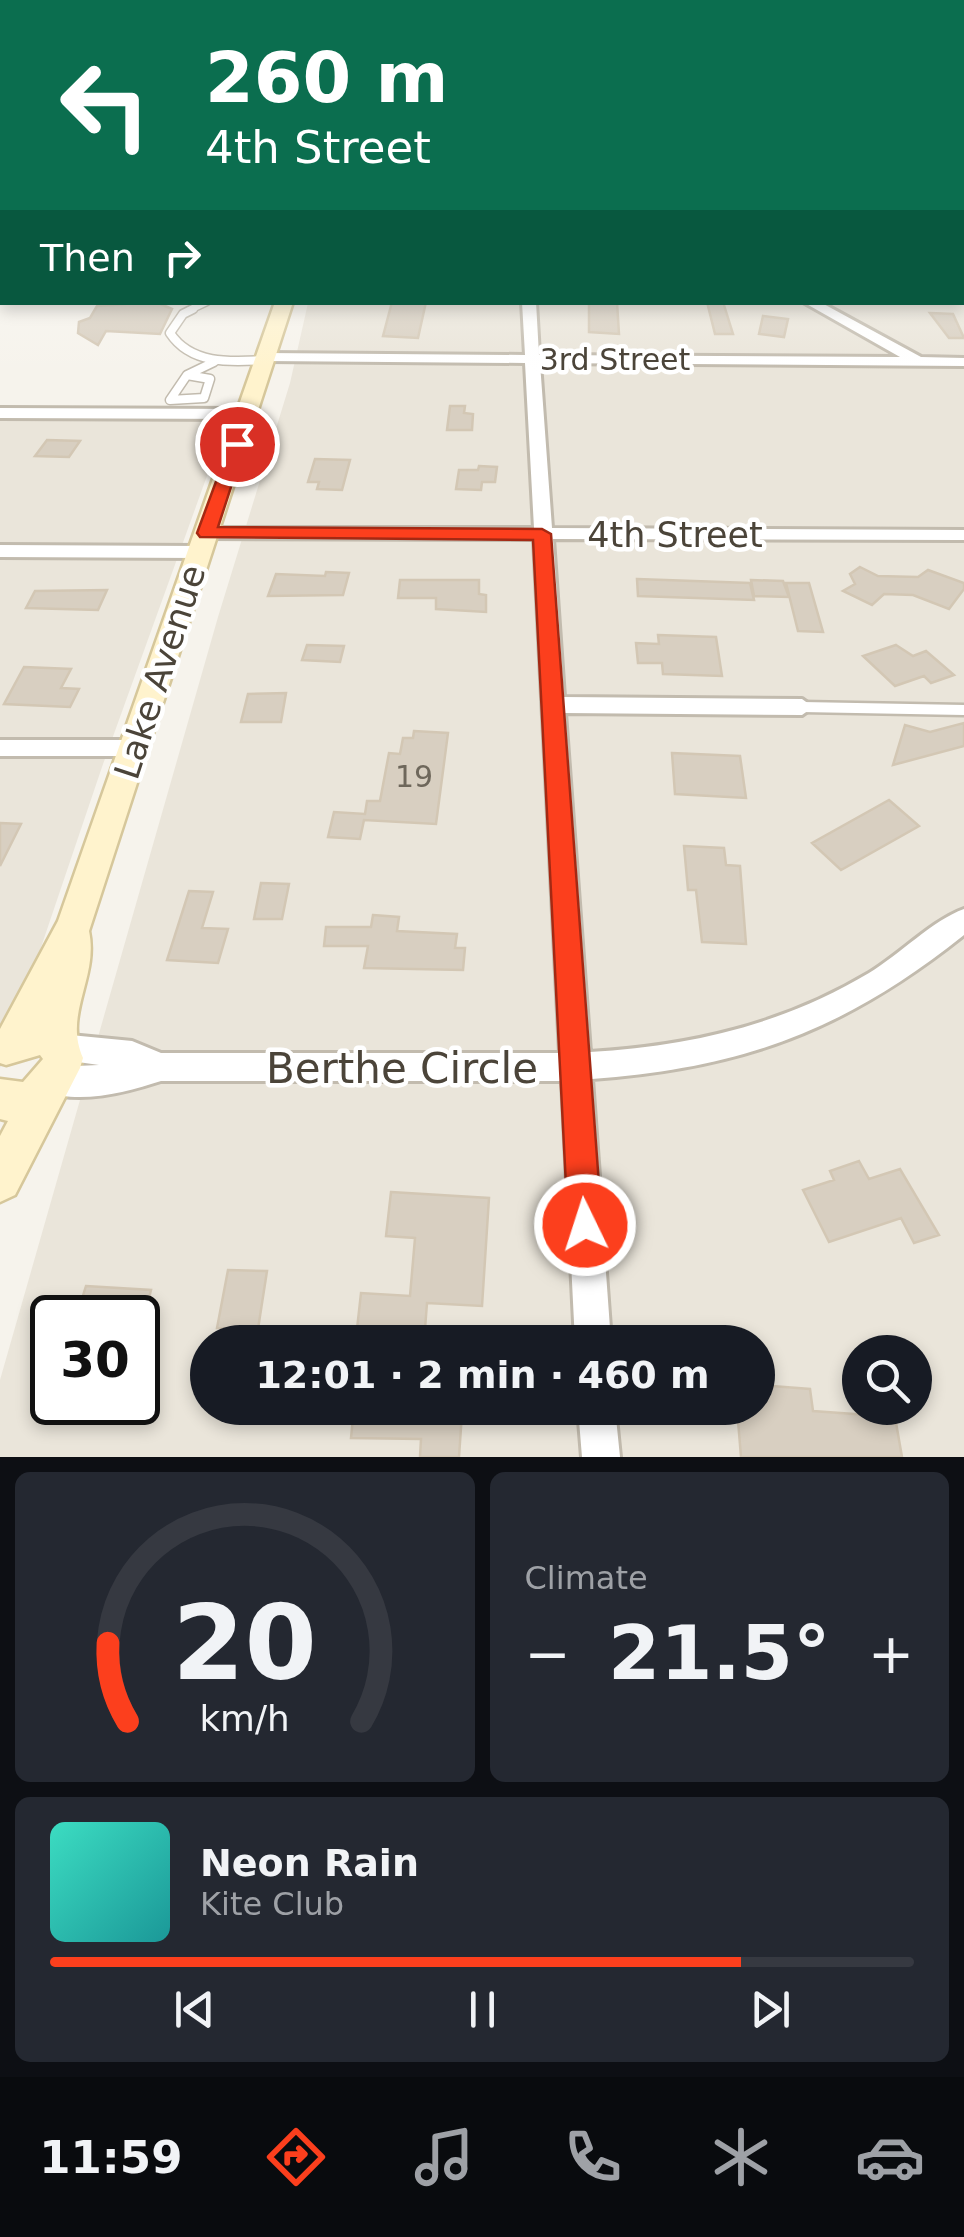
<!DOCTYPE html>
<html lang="en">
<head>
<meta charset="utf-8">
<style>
	:root { --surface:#171b24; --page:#242831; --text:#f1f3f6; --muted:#9ea1a6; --line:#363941; --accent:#fc3f1d }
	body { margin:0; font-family:"DejaVu Sans",sans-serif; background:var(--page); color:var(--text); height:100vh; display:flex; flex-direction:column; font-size:38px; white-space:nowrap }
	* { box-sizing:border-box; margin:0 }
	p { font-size:32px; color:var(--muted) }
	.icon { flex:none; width:55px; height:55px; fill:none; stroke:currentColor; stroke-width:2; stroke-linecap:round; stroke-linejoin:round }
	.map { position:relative; height:1457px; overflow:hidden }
	.drawer { display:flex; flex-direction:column; gap:15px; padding:15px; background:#0d0f14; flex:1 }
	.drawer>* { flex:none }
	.guide { position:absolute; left:0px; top:0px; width:965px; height:305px; box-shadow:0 5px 15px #0003; background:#0b6e4f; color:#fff; overflow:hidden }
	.tools { position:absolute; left:842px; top:1335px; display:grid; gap:20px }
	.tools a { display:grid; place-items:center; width:90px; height:90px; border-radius:50%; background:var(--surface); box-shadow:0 5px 15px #0003; font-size:50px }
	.speed { position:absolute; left:30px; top:1295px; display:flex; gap:20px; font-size:50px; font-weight:700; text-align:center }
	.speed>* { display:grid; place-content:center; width:130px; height:130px; border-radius:50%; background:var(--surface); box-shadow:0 5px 15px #0003; line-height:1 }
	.speed .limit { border:5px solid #111; border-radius:15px; background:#fff; color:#111 }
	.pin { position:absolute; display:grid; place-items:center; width:85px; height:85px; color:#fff; margin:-42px; border:5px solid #fff; border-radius:50%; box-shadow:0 2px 10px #0007 }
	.me { position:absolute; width:110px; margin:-55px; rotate:356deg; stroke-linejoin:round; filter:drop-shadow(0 0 8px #0008) }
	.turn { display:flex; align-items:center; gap:35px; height:210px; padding:0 40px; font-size:45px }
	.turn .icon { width:130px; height:130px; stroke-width:2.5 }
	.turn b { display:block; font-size:70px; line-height:85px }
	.then { display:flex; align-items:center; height:95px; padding:0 40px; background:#0003; gap:20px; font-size:38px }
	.big { font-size:75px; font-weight:800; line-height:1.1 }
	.drawer .widget { flex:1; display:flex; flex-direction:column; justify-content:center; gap:15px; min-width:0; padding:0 35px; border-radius:15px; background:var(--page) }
	.drawer .dial { align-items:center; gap:0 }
	.dial svg { height:260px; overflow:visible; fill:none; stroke:var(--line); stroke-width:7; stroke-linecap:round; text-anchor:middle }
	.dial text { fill:var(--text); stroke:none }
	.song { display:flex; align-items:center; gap:30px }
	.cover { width:120px; height:120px; border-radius:15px; background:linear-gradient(135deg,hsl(170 70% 55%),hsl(180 70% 35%)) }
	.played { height:10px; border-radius:5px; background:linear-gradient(90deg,var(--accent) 80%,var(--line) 80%) }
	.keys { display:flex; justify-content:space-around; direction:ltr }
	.heat { display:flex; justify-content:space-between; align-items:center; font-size:55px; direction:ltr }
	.drawer .tiles { flex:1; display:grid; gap:15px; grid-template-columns:1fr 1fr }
	.widget:last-child { grid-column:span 2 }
	.trip { position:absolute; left:190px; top:1325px; width:585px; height:100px; border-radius:50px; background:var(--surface); box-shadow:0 5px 15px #0003; font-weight:800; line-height:100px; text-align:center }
	.tab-bar { display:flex; height:160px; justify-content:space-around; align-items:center; background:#090b0e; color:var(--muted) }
	.tab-bar .icon { width:70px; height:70px }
	.tab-bar .active { color:var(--accent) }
	.tab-bar b { font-size:45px; color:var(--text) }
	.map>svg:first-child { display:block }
</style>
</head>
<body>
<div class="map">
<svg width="964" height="1457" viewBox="0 0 964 1457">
	<rect width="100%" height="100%" fill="#f6f3ec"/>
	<!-- residential -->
	<path fill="#eae5da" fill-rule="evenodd" d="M964 168V1457H0V1380L218 617 290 383 308 303 962 302ZM52 1318H138V1402H52ZM208 1342H758V1408H208ZM860 1352H915V1408H860Z
		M0 419 213 420 225 426 102 767 35 965 26 1004 0 1068Z"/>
	<!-- building -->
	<path fill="#d8cfc1" stroke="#d3c7b4" stroke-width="2.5" d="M156 302 172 309 160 334 106 331 98 345 78 333 79 322 90 318 97 306Z
		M392 302H426L418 338 383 336Z
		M589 302H617L619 334 589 332Z
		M707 302H723L733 334H715Z
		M930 313 953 314 964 338H949Z
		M763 316 788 319 784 337 759 334Z
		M450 406H465L464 413 473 414 472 430H447Z
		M47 440 80 441 69 457 35 456Z
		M315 459 350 460 342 490 317 489 319 482H308Z
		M479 466 497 467 495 482H482L481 490 456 489 459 470H478Z
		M860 567 878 576 918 577 928 570 964 583V589L949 609 913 595 884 594 872 605 843 591 855 584 850 574Z
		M326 572 349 573 343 595 268 596 276 574 325 576Z
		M637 579 750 583 754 600 638 596Z
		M400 580H479V594L486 595V612L436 609V598H398Z
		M751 580 783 581 789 597 754 596Z
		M786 583H809L823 632 798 631Z
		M107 590 98 610 26 608 35 591Z
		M658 635 716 637 722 676 663 674 662 663H638L636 643 659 644Z
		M307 645 344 646 340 662 302 660Z
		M896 645 913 656 926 651 954 675 931 683 924 676 895 686 863 656Z
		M24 667 71 669 61 688 79 689 70 707 4 704Z
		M286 693 281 722H241L248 694Z
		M964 723V746L893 765 905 725 930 732Z
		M414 731 448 733 436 824 364 820 360 839 328 837 334 812 365 814 367 801H380L389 753 400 754 403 738H413Z
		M672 753 740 756 746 798 675 794Z
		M889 800 919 826 841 870 812 843Z
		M0 823 21 824 0 866Z
		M684 846 724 848 726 865 740 866 746 944 702 942 696 890H688Z
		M261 883 289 884 282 919H254Z
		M189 891 213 892 202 928 228 929 218 963 167 960Z
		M373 915 399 917 397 931 457 934 455 948H465L463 970 364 968 368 946H324L326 927H371Z
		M859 1161 869 1179 900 1169 939 1235 914 1243 901 1218 829 1242 803 1190 834 1180 830 1171Z
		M391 1192 489 1198 482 1306 427 1303 424 1342 356 1338 361 1293 410 1296 415 1238 386 1236Z
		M228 1270 267 1271 258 1329 217 1328Z
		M86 1286 151 1290 144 1318H76Z
		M758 1385 810 1389 813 1411 895 1417 902 1457H741L737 1408H758Z
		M68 1402H123L118 1419 67 1416Z
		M354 1408 462 1413 459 1457H420L421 1439 351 1438Z"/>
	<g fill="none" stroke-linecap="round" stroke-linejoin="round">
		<!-- service-far2 casing -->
		<g stroke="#c2bbae" stroke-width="9">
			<path id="service-far2" d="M188 311 207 302"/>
		</g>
		<!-- service-far1 casing -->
		<g stroke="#c2bbae" stroke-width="11">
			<path id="service-far1" d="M193 309 183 314 170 333C191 365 231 362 265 360
				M187 375 210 379 204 398 170 400Z
				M187 375 214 362"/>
		</g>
		<!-- service casing -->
		<g stroke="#c2bbae" stroke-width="15">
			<path id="service" d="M802 707 964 710"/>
		</g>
		<!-- minor casing -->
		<g stroke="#c2bbae" stroke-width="6">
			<path id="minor" d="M0 241 2 242V248L0 249Z
				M962 243H964V251H962Z
				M522 302H536L539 355 900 357 803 302H820L921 357 964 358V366L540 363 552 528 964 530V540L553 539 564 697 802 699 813 707 802 715 565 713 590 1052C690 1046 782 1025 869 973 899 955 933 920 964 909V935C845 1030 744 1068 592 1079L611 1342H575L562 1081H161C127 1092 79 1105 44 1091L40 1081 44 1071 55 1067 99 1065 50 1058 45 1048 50 1038 60 1034 132 1041 161 1053H560L534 539 207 538 198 533 207 528H534L525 363 266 361 259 357 266 353 525 355Z
				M0 408 247 409 255 414 247 419 0 418Z
				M0 545 200 546 209 552 200 558 0 557Z
				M0 740H135L146 748 135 756H0Z
				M578 1408H615L620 1457H582Z"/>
		</g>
		<!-- secondary casing -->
		<g stroke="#d6c79b" stroke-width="5">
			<path id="secondary" d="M275 302H293L89 931C99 978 63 1013 83 1058L80 1068 15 1195 0 1202V1136L8 1121 0 1119V1079L23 1082 43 1059 40 1055 6 1065 0 1063V1029L58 921Z"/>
		</g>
		<!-- service-far2 -->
		<use href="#service-far2" stroke="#fff" stroke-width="6"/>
		<!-- service-far1 -->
		<use href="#service-far1" stroke="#fff" stroke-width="8"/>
		<!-- service -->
		<use href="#service" stroke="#fff" stroke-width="10"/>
		<!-- minor -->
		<use href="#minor" fill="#fff" fill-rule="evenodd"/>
		<!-- secondary -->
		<use href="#secondary" fill="#fff3cd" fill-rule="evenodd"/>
	</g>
	<!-- sky -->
	<linearGradient id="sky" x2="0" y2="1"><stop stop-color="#8fc1ec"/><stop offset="0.45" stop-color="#fbfaf6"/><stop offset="1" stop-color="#fbfaf6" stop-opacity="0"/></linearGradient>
	<rect width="964" height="372" fill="url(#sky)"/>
	<!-- route -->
	<path fill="#fc3f1d" stroke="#a42913" stroke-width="2.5" d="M231 441 245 444 218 527 542 529 551 534 602 1225 597 1237 585 1242 573 1237 568 1225 533 540 200 537 197 533Z"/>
	<g text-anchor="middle" stroke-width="9" stroke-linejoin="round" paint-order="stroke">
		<!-- far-street labels -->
		<g font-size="30" fill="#4b4439" stroke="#fff">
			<text x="615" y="370">3rd Street</text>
		</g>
		<!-- number labels -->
		<g font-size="30" fill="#6e675b">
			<text x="414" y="787">19</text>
		</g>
		<!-- street labels -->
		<g font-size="35" fill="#4b4439" stroke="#fff">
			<text x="675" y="547">4th Street</text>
			<text transform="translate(160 672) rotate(-72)" y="12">Lake Avenue</text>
		</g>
		<!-- near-street labels -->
		<g font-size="42" fill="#4b4439" stroke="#fff">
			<text x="402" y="1083">Berthe Circle</text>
		</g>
	</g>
</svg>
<div class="tools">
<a><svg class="icon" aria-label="search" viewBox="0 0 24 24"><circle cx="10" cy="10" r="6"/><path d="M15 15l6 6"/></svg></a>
</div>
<div class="speed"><div class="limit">30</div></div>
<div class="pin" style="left:237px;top:444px;background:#d93025"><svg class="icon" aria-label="arrive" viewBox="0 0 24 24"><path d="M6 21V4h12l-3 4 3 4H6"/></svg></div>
<svg class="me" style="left:585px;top:1225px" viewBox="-20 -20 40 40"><circle r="17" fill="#fc3f1d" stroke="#fff" stroke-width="3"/><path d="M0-11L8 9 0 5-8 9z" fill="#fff"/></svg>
<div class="trip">12:01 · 2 min · 460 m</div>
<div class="guide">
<div class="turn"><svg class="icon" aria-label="left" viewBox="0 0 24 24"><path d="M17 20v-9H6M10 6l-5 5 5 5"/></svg><div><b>260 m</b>4th Street</div></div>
<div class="then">Then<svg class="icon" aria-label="right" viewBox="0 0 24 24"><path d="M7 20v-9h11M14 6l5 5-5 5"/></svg></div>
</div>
</div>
<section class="drawer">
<div class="tiles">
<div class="widget dial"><svg viewBox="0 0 100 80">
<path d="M14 69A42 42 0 1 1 86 69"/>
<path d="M14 69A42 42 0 0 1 8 45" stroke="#fc3f1d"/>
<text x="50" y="56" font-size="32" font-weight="700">20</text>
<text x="50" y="72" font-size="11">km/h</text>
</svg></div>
<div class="widget"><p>Climate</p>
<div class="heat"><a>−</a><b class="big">21.5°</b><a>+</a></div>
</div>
<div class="widget">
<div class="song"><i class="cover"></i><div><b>Neon Rain</b><p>Kite Club</p></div></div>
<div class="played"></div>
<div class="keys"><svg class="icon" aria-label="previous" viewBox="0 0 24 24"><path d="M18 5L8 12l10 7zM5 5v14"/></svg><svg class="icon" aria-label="pause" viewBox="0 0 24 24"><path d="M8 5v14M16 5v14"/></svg><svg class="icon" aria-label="next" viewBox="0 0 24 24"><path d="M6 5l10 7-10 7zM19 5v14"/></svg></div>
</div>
</div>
</section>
<nav class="tab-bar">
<b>11:59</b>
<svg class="icon active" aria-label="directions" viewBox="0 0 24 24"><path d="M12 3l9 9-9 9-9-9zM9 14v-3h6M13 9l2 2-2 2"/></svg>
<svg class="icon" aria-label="music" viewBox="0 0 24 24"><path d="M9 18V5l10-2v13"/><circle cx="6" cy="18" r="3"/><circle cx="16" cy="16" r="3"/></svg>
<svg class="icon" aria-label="phone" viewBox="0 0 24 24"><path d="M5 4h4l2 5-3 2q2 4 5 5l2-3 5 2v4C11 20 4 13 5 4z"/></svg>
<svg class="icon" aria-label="climate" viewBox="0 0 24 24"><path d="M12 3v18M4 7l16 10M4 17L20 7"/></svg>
<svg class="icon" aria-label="car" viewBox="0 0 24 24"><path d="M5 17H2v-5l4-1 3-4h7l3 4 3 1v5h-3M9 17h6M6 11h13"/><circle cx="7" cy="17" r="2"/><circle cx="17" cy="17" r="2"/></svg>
</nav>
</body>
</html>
